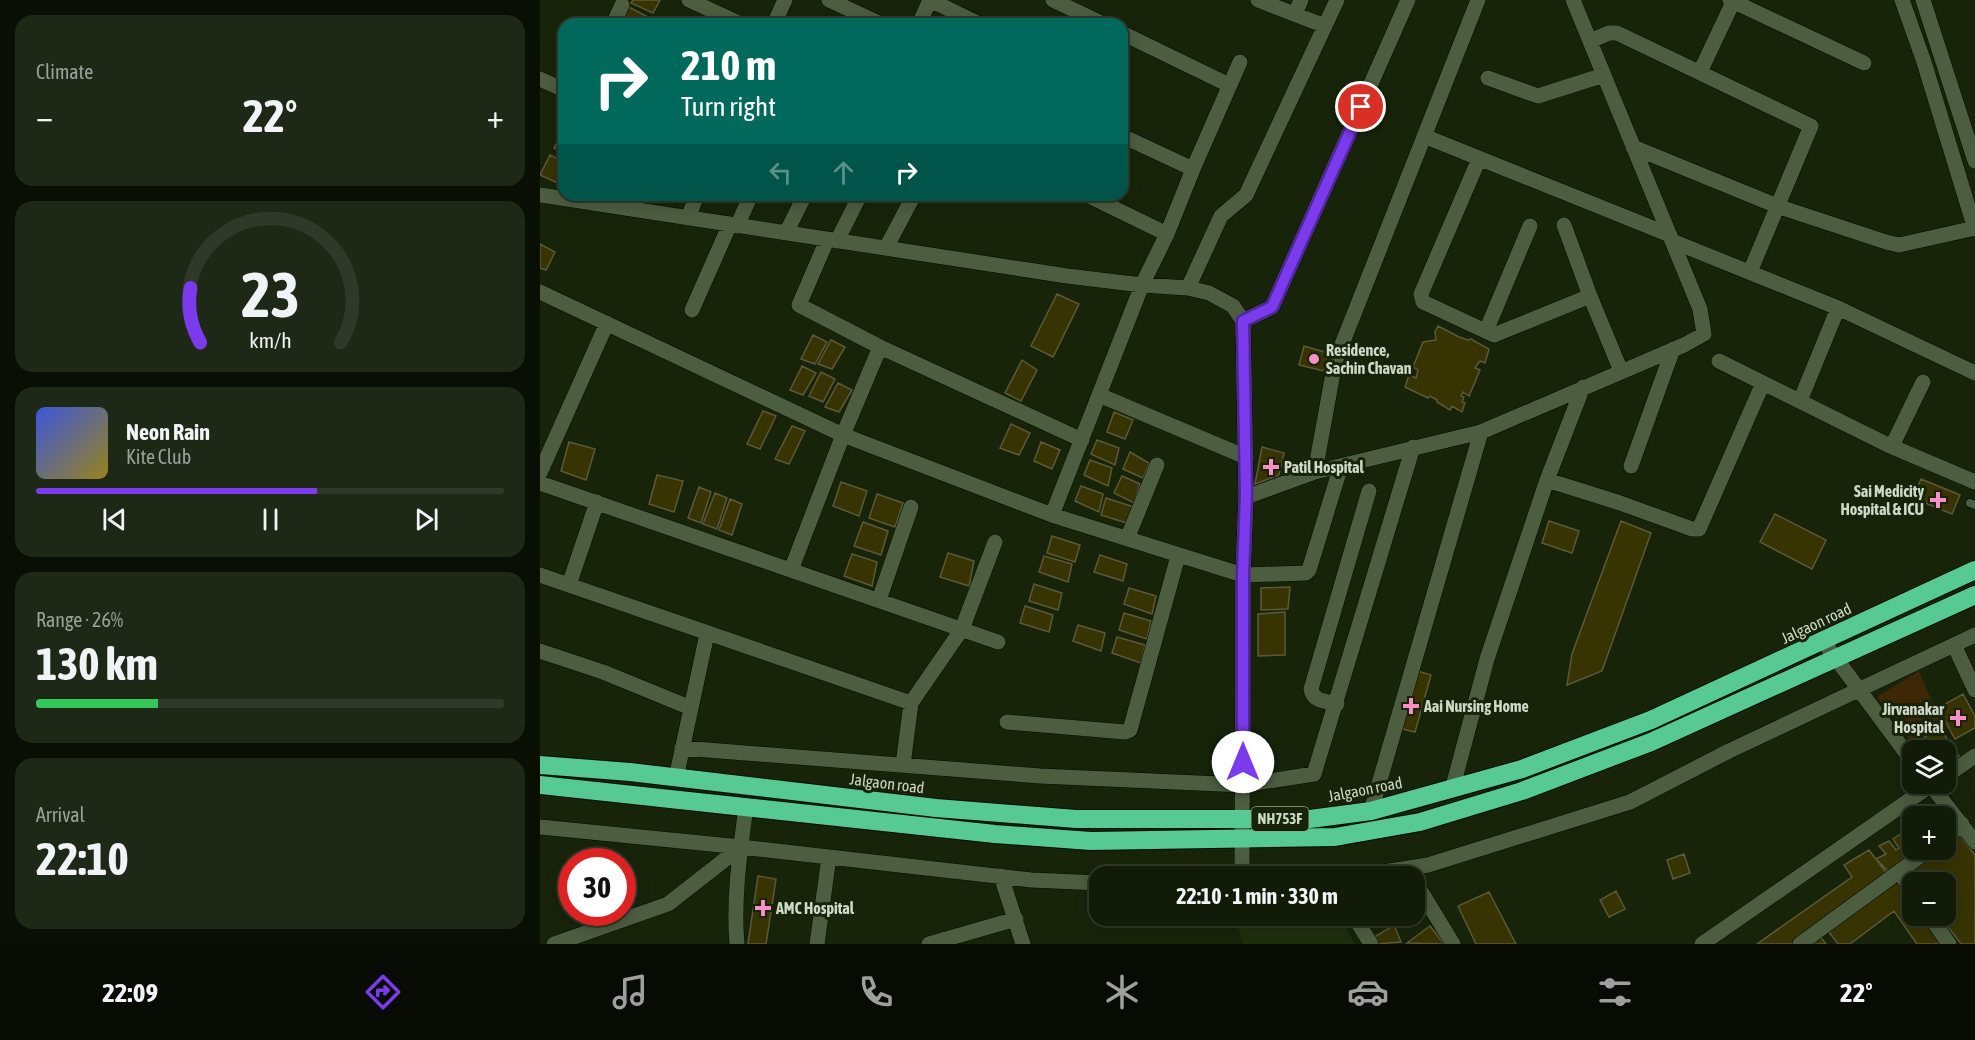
<!DOCTYPE html>
<html lang="en">
<head>
<meta charset="utf-8">
<style>
	:root { --surface:#111b08; --page:#1e2816; --text:#f1f3f6; --muted:#9ca19c; --line:#303929; --accent:#7c3aed }
	body { margin:0; font-family:"Asap Condensed",sans-serif; background:var(--page); color:var(--text); height:100vh; display:flex; flex-direction:column; font-size:22px; white-space:nowrap }
	* { box-sizing:border-box; margin:0 }
	p { font-size:20px; color:var(--muted) }
	.icon { flex:none; width:33px; height:33px; fill:none; stroke:currentColor; stroke-width:2; stroke-linecap:round; stroke-linejoin:round }
	.map { position:relative; flex:1; overflow:hidden }
	.sheet { display:flex; flex-direction:column; gap:15px; padding:15px; background:#090f04; width:540px }
	.sheet>* { flex:none }
	.banner { position:absolute; left:18px; top:18px; width:570px; height:183px; border-radius:18px; box-shadow:0 3px 15px #0003,0 0 0 2px var(--line); background:#00695c; color:#fff; overflow:hidden }
	.buttons { position:absolute; left:1362px; top:740px; display:grid; gap:12px }
	.buttons a { display:grid; place-items:center; width:54px; height:54px; border-radius:12px; background:var(--surface); box-shadow:0 3px 15px #0003,0 0 0 2px var(--line); font-size:30px }
	.speed { position:absolute; left:18px; top:848px; display:flex; gap:12px; font-size:30px; font-weight:700; text-align:center }
	.speed>* { display:grid; place-content:center; width:78px; height:78px; border-radius:50%; background:var(--surface); box-shadow:0 3px 15px #0003,0 0 0 2px var(--line); line-height:1 }
	.speed .limit { border:9px solid #d22; background:#fff; color:#111 }
	.pin { position:absolute; display:grid; place-items:center; width:51px; height:51px; color:#fff; margin:-26px; border:3px solid #fff; border-radius:50%; box-shadow:0 2px 6px #0007 }
	.me { position:absolute; width:66px; margin:-33px; rotate:0deg; stroke-linejoin:round; filter:drop-shadow(0 0 4px #0008) }
	.turn { display:flex; align-items:center; gap:21px; height:126px; padding:0 24px; font-size:27px }
	.turn .icon { width:78px; height:78px; stroke-width:2.5 }
	.turn b { display:block; font-size:42px; line-height:51px }
	.lanes { display:flex; align-items:center; height:57px; padding:0 24px; background:#0003; justify-content:center; gap:30px; direction:ltr }
	.lanes .off { opacity:.35 }
	.big { font-size:45px; font-weight:700; line-height:1.1 }
	.sheet .tile { flex:1; display:flex; flex-direction:column; justify-content:center; gap:9px; min-width:0; padding:0 21px; border-radius:18px; background:var(--page) }
	.sheet .dial { align-items:center; gap:0 }
	.dial svg { height:156px; overflow:visible; fill:none; stroke:var(--line); stroke-width:7; stroke-linecap:round; text-anchor:middle }
	.dial text { fill:var(--text); stroke:none }
	.song { display:flex; align-items:center; gap:18px }
	.cover { width:72px; height:72px; border-radius:9px; background:linear-gradient(135deg,hsl(230 70% 55%),hsl(50 70% 35%)) }
	.played { height:6px; border-radius:3px; background:linear-gradient(90deg,var(--accent) 60%,var(--line) 60%) }
	.keys { display:flex; justify-content:space-around; direction:ltr }
	.heat { display:flex; justify-content:space-between; align-items:center; font-size:33px; direction:ltr }
	.charge { height:9px; border-radius:4px; background:linear-gradient(90deg,#34c759 26%,var(--line) 0) }
	.trip { position:absolute; left:549px; top:866px; width:336px; height:60px; border-radius:18px; background:var(--surface); box-shadow:0 3px 15px #0003,0 0 0 2px var(--line); font-weight:700; line-height:60px; text-align:center }
	.menu { display:flex; height:96px; justify-content:space-around; align-items:center; background:#070b03; color:var(--muted) }
	.menu .icon { width:42px; height:42px }
	.menu .on { color:var(--accent) }
	.menu b { font-size:27px; color:var(--text) }
	main { display:flex; flex:1; min-height:0 }
	.map>svg:first-child { display:block }
</style>
</head>
<body>
<main>
<section class="sheet">
<div class="tile"><p>Climate</p>
<div class="heat"><a>−</a><b class="big">22°</b><a>+</a></div>
</div>
<div class="tile dial"><svg viewBox="0 0 100 80">
<path d="M14 69A42 42 0 1 1 86 69"/>
<path d="M14 69A42 42 0 0 1 9 41" stroke="#7c3aed"/>
<text x="50" y="56" font-size="32" font-weight="700">23</text>
<text x="50" y="72" font-size="11">km/h</text>
</svg></div>
<div class="tile">
<div class="song"><i class="cover"></i><div><b>Neon Rain</b><p>Kite Club</p></div></div>
<div class="played"></div>
<div class="keys"><svg class="icon" aria-label="previous" viewBox="0 0 24 24"><path d="M18 5L8 12l10 7zM5 5v14"/></svg><svg class="icon" aria-label="pause" viewBox="0 0 24 24"><path d="M8 5v14M16 5v14"/></svg><svg class="icon" aria-label="next" viewBox="0 0 24 24"><path d="M6 5l10 7-10 7zM19 5v14"/></svg></div>
</div>
<div class="tile"><p>Range · 26%</p><b class="big">130 km</b><div class="charge"></div></div>
<div class="tile"><p>Arrival</p><b class="big">22:10</b></div>
</section>
<div class="map">
<svg width="1435" height="944" viewBox="0 0 1435 944">
	<rect width="100%" height="100%" fill="#17240a"/>
	<!-- built -->
	<path fill="#1e2f0d" d="M694 915H798L815 944H703Z"/>
	<!-- green -->
	<path fill="#3e2704" d="M1379 671 1401 723 1373 744 1337 697Z"/>
	<!-- building -->
	<path fill="#383302" stroke="#5c5938" stroke-width="1.5" d="M93 0H120L113 13 91 3Z
		M87 6 108 17 105 24H78Z
		M24 129V153L14 148Z
		M10 155 24 162V180L22 185 0 175Z
		M0 244 15 252 6 270 0 268Z
		M517 294 539 304 513 357 491 346Z
		M898 326 919 337 928 340 931 339 949 349 945 363 940 361 935 368 940 370 929 396 923 392 921 396 924 397 922 402 925 403 922 412 912 406 910 410 897 402V400L890 396 888 398 865 387 869 375 876 378 878 370 873 367 883 342 896 340 895 332Z
		M273 335 287 342 275 364 261 359Z
		M291 340 305 347 292 369 278 364Z
		M764 346 788 353 784 371 759 365Z
		M482 360 497 370 481 401 465 393Z
		M262 366 276 373 263 395 250 390Z
		M281 372 295 379 283 402 269 396Z
		M298 383 312 390 299 412 285 407Z
		M223 411 236 416 220 449 207 444Z
		M574 412 593 420 585 439 567 432Z
		M471 424 490 433 479 455 460 448Z
		M252 426 265 431 249 464 235 459Z
		M557 440 579 448 575 465 551 454Z
		M29 442 55 449 46 480 21 471Z
		M501 442 520 450 512 469 494 461Z
		M722 447 744 453 739 475 715 484Z
		M590 452 609 463 603 478 583 469Z
		M550 460 572 468 568 486 544 475Z
		M117 475 143 481 134 512 109 504Z
		M582 476 600 484 594 503 574 493Z
		M1381 479 1420 495 1412 514 1373 498Z
		M301 482 327 491 319 516 293 506Z
		M541 486 563 494 559 512 535 501Z
		M159 487 171 492 161 523 148 518Z
		M175 493 187 498 177 529 163 524Z
		M337 494 363 503 355 527 329 518Z
		M566 498 594 507 590 524 561 515Z
		M190 499 202 504 192 535 179 530Z
		M1235 514 1286 540 1272 569 1220 542Z
		M1009 521 1039 531 1032 553 1002 543Z
		M1081 521 1111 533 1062 671 1027 685 1032 654Z
		M323 522 348 531 341 555 314 546Z
		M512 536 540 545 535 562 507 553Z
		M408 553 434 561 429 586 400 577Z
		M312 554 337 562 332 586 304 576Z
		M560 555 587 564 583 581 554 572Z
		M504 556 532 564 528 582 499 572Z
		M494 584 522 593 518 610 489 601Z
		M750 587 748 609 721 610V588Z
		M589 588 616 596 612 614 584 604Z
		M485 606 513 615 509 632 480 623Z
		M745 612V655L718 656V614Z
		M584 613 611 621 607 639 579 630Z
		M538 625 565 633 561 651 533 641Z
		M577 637 605 645 601 663 572 653Z
		M874 670 891 675 875 732 858 728Z
		M1423 694 1435 716V728L1415 739 1398 708Z
		M1399 727 1419 756 1406 766V750H1382L1377 743Z
		M1365 831 1372 840V849H1380L1349 872 1336 859 1346 854 1339 846 1349 841 1356 850 1359 848 1353 839Z
		M1417 832 1435 855V944H1421L1399 915H1406V882H1374L1368 874 1398 849H1406V842Z
		M1329 850 1348 875 1251 944H1217L1312 877 1304 865Z
		M1144 854 1150 873 1133 879 1127 860Z
		M218 876 236 879 226 944H208Z
		M1358 879 1372 899V915H1384L1404 944H1377L1354 911 1310 944H1298L1288 931Z
		M1076 891 1085 909 1069 917 1060 900Z
		M949 892 976 944H936L918 906Z
		M830 915H853L837 926Z
		M854 925 861 942 837 944 833 938Z
		M890 926 904 944 867 943Z
		M1279 935 1286 944H1267Z"/>
	<g fill="none" stroke-linecap="round" stroke-linejoin="round">
		<!-- lane casing -->
		<g stroke="#030d00" stroke-width="10">
			<path id="lane" d="M1430 503 1435 505"/>
		</g>
		<!-- street casing -->
		<g stroke="#030d00" stroke-width="16">
			<path id="street" d="M149 0 201 24
				M289 0 341 24
				M390 0 439 24
				M513 0 563 24
				M718 0 785 26
				M1190 0 1324 63
				M1362 0 1384 62 1435 229
				M1383 0 1435 161
				M755 14 761 0
				M73 24 82 5
				M234 24 245 0
				M379 24 390 0
				M582 33 689 85
				M1050 41 1069 33H1077L1271 126 1210 272
				M1160 72 1194 0
				M948 78 998 96 1064 75
				M0 79 24 90
				M582 136 653 169
				M884 136 1130 235
				M1093 147 1237 206 1346 242 1359 245 1435 228
				M939 159 881 294 883 302 954 335 1050 296
				M0 195 527 276 602 285 648 288 669 293 693 306 703 321 706 497 703 575 702 876
				M547 195 627 234
				M148 218 157 195
				M1024 225 1050 296 1081 371
				M197 226 211 195
				M246 233 265 195
				M287 240 259 305 340 347 542 440
				M297 241 320 195
				M1132 241 1298 308 1435 373
				M346 248 374 195
				M648 288 681 216 706 195 797 0
				M0 292 303 435 512 515 703 575 766 573 769 570 801 466
				M152 310 190 224
				M703 321 732 307 868 0
				M946 331 990 226
				M1179 361 1348 445 1435 482
				M559 395 706 457
				M1260 401 1298 308
				M1352 446 1383 382
				M1091 466 1133 349
				M775 472 795 362 938 0
				M0 473 67 323
				M1007 480 1080 503 1152 529H1159L1223 383
				M0 483 458 642
				M706 497 775 472 941 432
				M512 515 602 285 627 234 653 169 700 62
				M587 539 617 465
				M251 570 303 435 340 347
				M0 575 371 703
				M29 585 57 502
				M339 600 371 507
				M1283 641 1372 761
				M1414 645 1435 690
				M0 651 63 672 151 708
				M797 704C786 701 773 702 771 689L829 491
				M467 722 585 732 590 730 638 556
				M142 748 500 776 703 785 774 774 873 447
				M363 765 371 703 422 629 455 542
				M1406 776 1435 756
				M136 778 167 634
				M1389 783 1435 842
				M912 790 947 659 1007 480 1043 387
				M831 811 941 432 1144 345 1164 334 1160 309 1033 0
				M0 827 201 847 491 880 560 883
				M1406 837 1422 824
				M1360 873 1372 891
				M461 876 483 944
				M818 876 888 865 1090 802 1189 751 1435 635
				M874 880 913 944
				M813 915 831 944
				M1389 915 1409 944
				M14 944 128 904 201 847
				M197 944C193 899 200 852 206 807
				M277 944 289 857
				M389 944 476 919
				M1162 944 1394 783
				M1260 944 1390 849"/>
		</g>
		<!-- highway casing -->
		<g stroke="#030d00" stroke-width="20">
			<path id="highway" d="M0 765 90 772 396 808 536 819H770L831 811 982 769 1111 720 1435 570
				M0 785 455 834 551 841 795 837 880 822 982 791 1111 742 1435 595"/>
		</g>
		<!-- lane -->
		<use href="#lane" stroke="#4d5d40" stroke-width="8"/>
		<!-- street -->
		<use href="#street" stroke="#4d5d40" stroke-width="15"/>
		<!-- highway -->
		<use href="#highway" stroke="#57c993" stroke-width="18"/>
	</g>
	<g fill="none" stroke-linecap="round" stroke-linejoin="round">
		<!-- route casing -->
		<g stroke="#51269a" stroke-width="15">
			<path id="route" d="M703 762V575L706 496 703 321 732 307 821 107"/>
		</g>
		<!-- route -->
		<use href="#route" stroke="#7c3aed" stroke-width="10"/>
	</g>
	<!-- markers -->
	<g fill="#f98fc9" stroke="#17240a" stroke-width="2">
		<circle cx="774" cy="359" r="6"/>
		<path d="M728 458h6v6h6v6h-6v6h-6v-6h-6v-6h6z"/>
		<path d="M1395 491h6v6h6v6h-6v6h-6v-6h-6v-6h6z"/>
		<path d="M868 697h6v6h6v6h-6v6h-6v-6h-6v-6h6z"/>
		<path d="M1415 709h6v6h6v6h-6v6h-6v-6h-6v-6h6z"/>
		<path d="M220 899h6v6h6v6h-6v6h-6v-6h-6v-6h6z"/>
	</g>
	<g text-anchor="middle" stroke-width="6" stroke-linejoin="round" paint-order="stroke">
		<!-- shield labels -->
		<rect fill="#17240a" stroke="#98a28f" stroke-width="1.5" x="711.5" y="807" width="57" height="24" rx="4.5"/>
		<g font-size="15" font-weight="bold" fill="#cfd8c8">
			<text x="740" y="824">NH753F</text>
		</g>
		<!-- poi labels -->
		<g font-size="16" font-weight="bold" fill="#cfd8c8" stroke="#17240a" text-anchor="start">
			<text x="786" y="356">Residence,<tspan x="786" dy="18">Sachin Chavan</tspan></text>
			<text x="744" y="473">Patil Hospital</text>
			<text x="1384" y="497" text-anchor="end">Sai Medicity<tspan x="1384" dy="18">Hospital &amp; ICU</tspan></text>
			<text x="884" y="712">Aai Nursing Home</text>
			<text x="1404" y="715" text-anchor="end">Jirvanakar<tspan x="1404" dy="18">Hospital</tspan></text>
			<text x="236" y="914">AMC Hospital</text>
		</g>
		<!-- street labels -->
		<g font-size="16" fill="#cfd8c8" stroke="#17240a">
			<text transform="translate(1276 623) rotate(-25)" y="6">Jalgaon road</text>
			<text transform="translate(347 783) rotate(7)" y="6">Jalgaon road</text>
			<text transform="translate(825 789) rotate(-11)" y="6">Jalgaon road</text>
		</g>
	</g>
</svg>
<div class="buttons">
<a><svg class="icon" aria-label="layers" viewBox="0 0 24 24"><path d="M12 4l9 5-9 5-9-5zM3 14l9 5 9-5"/></svg></a>
<a>+</a>
<a>−</a>
</div>
<div class="speed"><div class="limit">30</div></div>
<div class="pin" style="left:821px;top:107px;background:#d93025"><svg class="icon" aria-label="arrive" viewBox="0 0 24 24"><path d="M6 21V4h12l-3 4 3 4H6"/></svg></div>
<svg class="me" style="left:703px;top:762px" viewBox="-20 -20 40 40"><circle r="19" fill="#fff"/><path d="M0-13L10 11 0 6-10 11z" fill="#7c3aed"/></svg>
<div class="trip">22:10 · 1 min · 330 m</div>
<div class="banner">
<div class="turn"><svg class="icon" aria-label="right" viewBox="0 0 24 24"><path d="M7 20v-9h11M14 6l5 5-5 5"/></svg><div><b>210 m</b>Turn right</div></div>
<div class="lanes"><svg class="icon off" aria-label="left" viewBox="0 0 24 24"><path d="M17 20v-9H6M10 6l-5 5 5 5"/></svg><svg class="icon off" aria-label="ahead" viewBox="0 0 24 24"><path d="M12 20V5M6 11l6-6 6 6"/></svg><svg class="icon" aria-label="right" viewBox="0 0 24 24"><path d="M7 20v-9h11M14 6l5 5-5 5"/></svg></div>
</div>
</div>
</main>
<nav class="menu">
<b>22:09</b>
<svg class="icon on" aria-label="directions" viewBox="0 0 24 24"><path d="M12 3l9 9-9 9-9-9zM9 14v-3h6M13 9l2 2-2 2"/></svg>
<svg class="icon" aria-label="music" viewBox="0 0 24 24"><path d="M9 18V5l10-2v13"/><circle cx="6" cy="18" r="3"/><circle cx="16" cy="16" r="3"/></svg>
<svg class="icon" aria-label="phone" viewBox="0 0 24 24"><path d="M5 4h4l2 5-3 2q2 4 5 5l2-3 5 2v4C11 20 4 13 5 4z"/></svg>
<svg class="icon" aria-label="climate" viewBox="0 0 24 24"><path d="M12 3v18M4 7l16 10M4 17L20 7"/></svg>
<svg class="icon" aria-label="car" viewBox="0 0 24 24"><path d="M5 17H2v-5l4-1 3-4h7l3 4 3 1v5h-3M9 17h6M6 11h13"/><circle cx="7" cy="17" r="2"/><circle cx="17" cy="17" r="2"/></svg>
<svg class="icon" aria-label="filters" viewBox="0 0 24 24"><path d="M4 7h16M4 17h16"/><circle cx="9" cy="7" r="2"/><circle cx="15" cy="17" r="2"/></svg>
<b>22°</b>
</nav>
</body>
</html>
